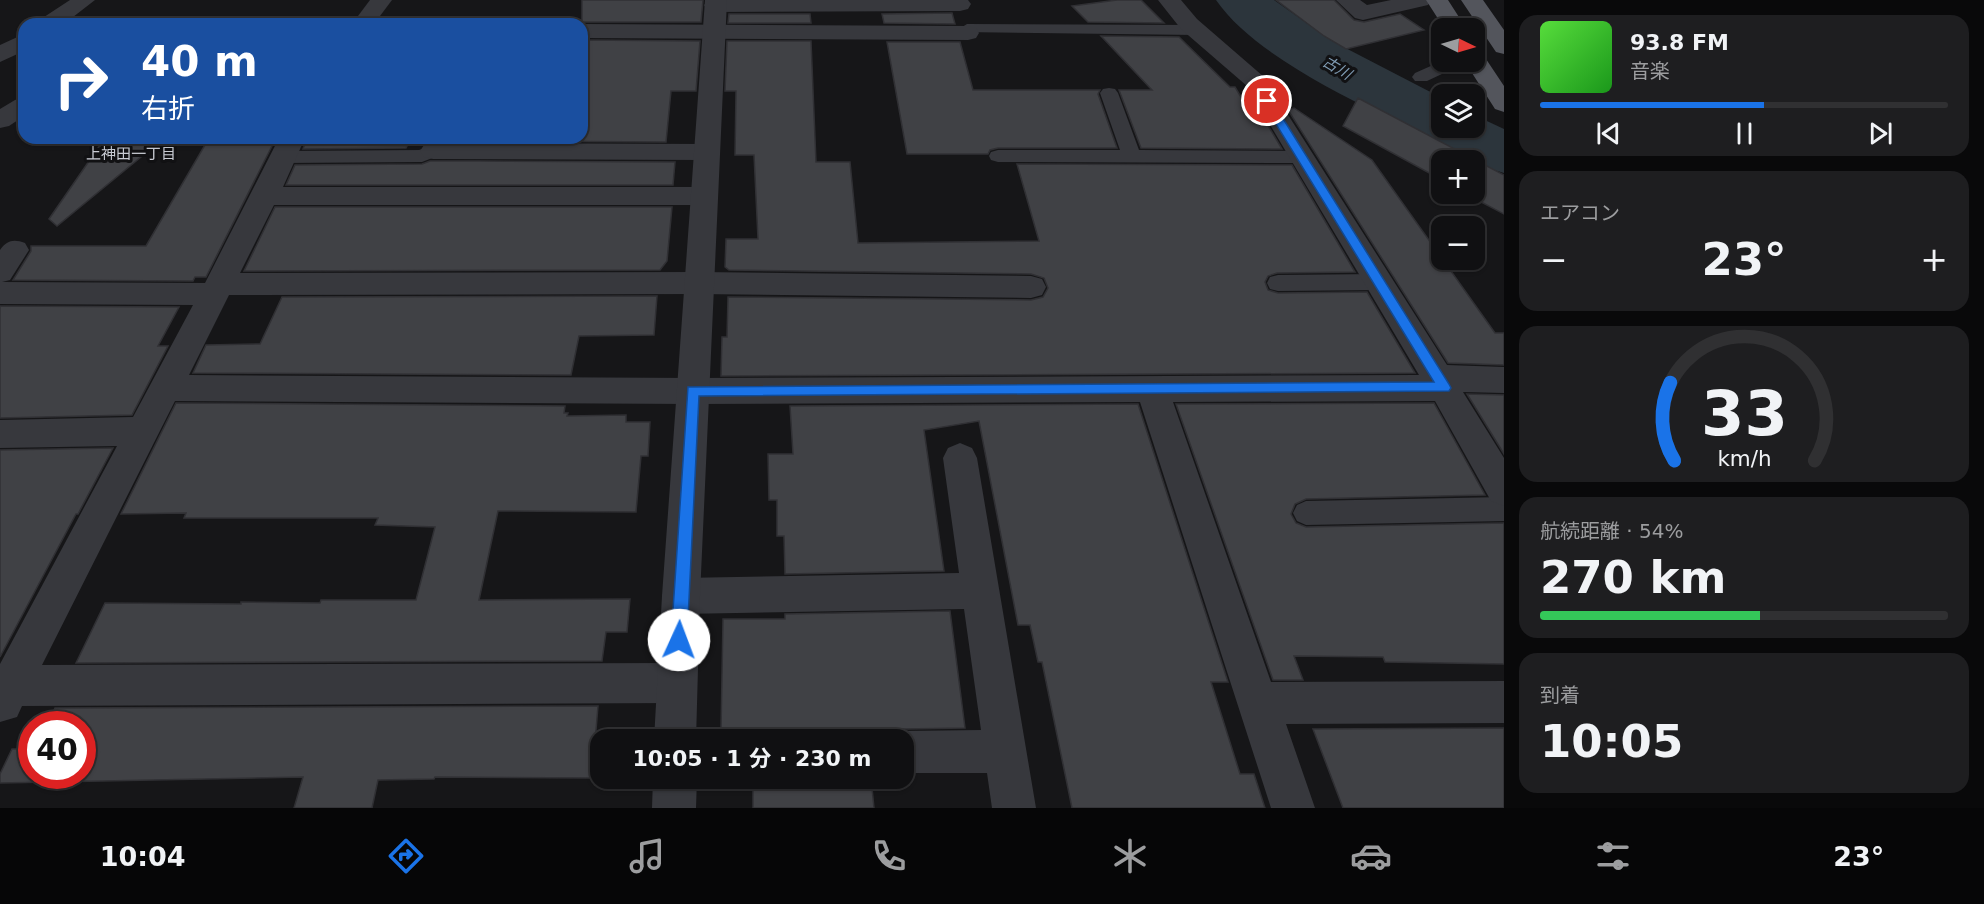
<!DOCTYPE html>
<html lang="ja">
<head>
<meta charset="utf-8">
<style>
	:root { --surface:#101012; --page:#1e1e20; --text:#f1f3f6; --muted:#9c9d9f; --line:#303032; --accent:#1a73e8 }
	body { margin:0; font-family:"DejaVu Sans","Noto Sans JP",sans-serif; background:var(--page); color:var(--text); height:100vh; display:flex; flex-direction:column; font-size:22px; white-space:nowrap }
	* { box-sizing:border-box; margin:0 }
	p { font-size:20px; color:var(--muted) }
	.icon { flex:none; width:33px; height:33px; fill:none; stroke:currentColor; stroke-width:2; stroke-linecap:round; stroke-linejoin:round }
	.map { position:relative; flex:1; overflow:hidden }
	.side { display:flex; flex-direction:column; gap:15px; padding:15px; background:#09090a; width:480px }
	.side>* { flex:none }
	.top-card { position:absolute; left:18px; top:18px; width:570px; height:126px; border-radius:18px; box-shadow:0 2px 4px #0004,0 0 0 2px var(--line); background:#1a4fa0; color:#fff; overflow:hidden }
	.needle { width:39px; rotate:95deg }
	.tools { position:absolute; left:1431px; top:18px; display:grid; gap:12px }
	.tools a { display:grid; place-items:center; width:54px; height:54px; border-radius:12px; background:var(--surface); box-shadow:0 2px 4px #0004,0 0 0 2px var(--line); font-size:30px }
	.speed { position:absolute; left:18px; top:711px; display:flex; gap:12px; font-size:30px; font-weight:700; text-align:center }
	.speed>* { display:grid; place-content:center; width:78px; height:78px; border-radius:50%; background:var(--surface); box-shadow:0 2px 4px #0004,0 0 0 2px var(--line); line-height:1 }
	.speed .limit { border:9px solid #d22; background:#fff; color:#111 }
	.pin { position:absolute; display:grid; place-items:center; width:51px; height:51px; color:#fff; margin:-26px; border:3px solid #fff; border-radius:50%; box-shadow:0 2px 6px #0007 }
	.me { position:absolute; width:66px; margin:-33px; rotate:2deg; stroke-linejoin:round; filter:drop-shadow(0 0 4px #0008) }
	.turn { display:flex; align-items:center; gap:21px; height:126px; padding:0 24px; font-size:27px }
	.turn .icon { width:78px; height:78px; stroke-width:2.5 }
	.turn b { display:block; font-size:42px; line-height:51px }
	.big { font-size:45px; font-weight:700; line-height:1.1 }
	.side .tile { flex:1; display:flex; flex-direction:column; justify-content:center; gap:9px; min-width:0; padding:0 21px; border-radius:18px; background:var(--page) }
	.side .dial { align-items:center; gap:0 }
	.dial svg { height:156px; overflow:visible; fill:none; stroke:var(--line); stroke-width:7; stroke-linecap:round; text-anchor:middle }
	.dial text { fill:var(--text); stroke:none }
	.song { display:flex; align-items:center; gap:18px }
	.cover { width:72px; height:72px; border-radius:9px; background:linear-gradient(135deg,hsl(110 70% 55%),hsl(120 70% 35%)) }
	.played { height:6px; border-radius:3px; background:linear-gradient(90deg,var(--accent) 55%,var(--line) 55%) }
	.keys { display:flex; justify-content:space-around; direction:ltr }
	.heat { display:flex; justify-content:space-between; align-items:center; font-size:33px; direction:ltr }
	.charge { height:9px; border-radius:4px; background:linear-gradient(90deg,#34c759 54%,var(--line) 0) }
	.trip { position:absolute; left:590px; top:729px; width:324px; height:60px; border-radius:18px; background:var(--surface); box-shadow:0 2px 4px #0004,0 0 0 2px var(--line); font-weight:700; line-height:60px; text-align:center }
	.tabs { display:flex; height:96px; justify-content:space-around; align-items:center; background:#060607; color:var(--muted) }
	.tabs .icon { width:42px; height:42px }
	.tabs .current { color:var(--accent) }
	.tabs b { font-size:27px; color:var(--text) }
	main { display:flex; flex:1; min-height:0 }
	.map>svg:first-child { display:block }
</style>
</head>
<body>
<main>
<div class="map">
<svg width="1504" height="808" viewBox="0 0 1504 808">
	<rect width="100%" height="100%" fill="#161618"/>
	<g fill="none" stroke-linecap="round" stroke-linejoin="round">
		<!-- river -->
		<path fill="#2c353c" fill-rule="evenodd" d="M1216 0H1274L1332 41 1442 98V128H1474V115L1504 129V173L1474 164V160H1468L1430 142 1428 137C1410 133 1394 121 1378 113 1326 87 1249 48 1216 0Z"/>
	</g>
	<!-- building -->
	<path fill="#404145" stroke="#303034" stroke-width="1.5" d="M582 0H703L701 22H582Z
		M1117 0H1141L1164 23 1088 22 1072 6Z
		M1276 0H1334L1354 20 1364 22 1400 14 1424 30 1346 49 1324 36Z
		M952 13 955 24 884 23 882 14Z
		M729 14H810L811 23H728Z
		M1101 36 1179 37 1230 87H1235L1241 97 1255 111 1260 112 1282 149 1141 148 1119 90H1152Z
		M582 40 700 41 696 91H671L666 142 486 141 487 138H582Z
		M727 41H811L816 162H850L858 243 1039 241 1017 164 1292 165 1355 272 1277 273 1268 276 1265 282 1268 290 1278 293 1367 292 1415 373 721 376 722 337H727L728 297 1031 300 1043 297 1048 288 1044 278 1031 274 729 270 725 267 726 239H758L754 155H735L736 91H725Z
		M887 42H960L973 90H1100L1098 94 1117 148H998L990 150 988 154H907Z
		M1358 98 1504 175V214L1466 194H1474V160H1442V180L1343 126Z
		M1294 108 1372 160 1495 333H1504V365L1448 363 1288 110Z
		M105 138H164L57 226 49 219Z
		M209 138H276L206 277H195L193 281 13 280 31 251V246H146Z
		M307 138H342L339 145 407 146 406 148 303 149Z
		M430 161H480L675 162 673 185H286L295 165 422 164Z
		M275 207H672L667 261 660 270 244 271Z
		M657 296 654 335 579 336 571 375 193 373 206 345 260 344 282 297Z
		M0 306 179 307 158 346H168L132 415 0 418Z
		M1467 394 1504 395V454Z
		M176 403 565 406 564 413H568L567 416 626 415V422H650L648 456H641L636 512 498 511 479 600 630 599 627 632H606L602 661 76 663 105 603 241 604V602L320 603 321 600H416L435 527 375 525 378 518H184L186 513 121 514Z
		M1434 403 1485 495 1306 499 1295 504 1291 514 1296 523 1306 527 1504 523V664L1385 662 1383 657 1294 656 1303 680H1273L1176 404Z
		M1138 404 1228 682H1211L1240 774H1254L1265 808H1072L1042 662H1038L1030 625H1018L979 421 924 430 944 571 785 574 784 536H777V500H769L768 454H793L790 406Z
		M113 448 78 514H76L0 657V450Z
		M950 611 965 728 903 729 893 734H867L868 740H752V730H721L723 619H785V614Z
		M598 706 592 778 435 777 434 779 378 780 372 808H294L303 777 0 783V774L12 749H32V776H82V724H48L55 708Z
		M1504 728V808H1343L1313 729Z
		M753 778H871L874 808H753Z"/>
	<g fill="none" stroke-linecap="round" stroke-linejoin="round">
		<!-- service -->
		<path fill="#37383d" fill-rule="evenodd" d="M967 24 1196 25 1204 30 1196 35 961 32 959 29Z
			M1442 61 1462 62 1459 66 1427 81H1415L1412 77 1415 73Z
			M1109 88 1115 89 1118 93 1139 150 1302 151 1309 153 1311 157 1309 161 1302 163 998 162 991 160 989 156 991 152 998 150H1120L1100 93 1103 89Z
			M433 145 440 147 442 151 440 155 422 162 283 163 276 161 274 157 276 153 283 151 419 150Z
			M1379 274 1387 276 1390 282 1387 288 1379 290 1278 291 1270 289 1267 283 1270 277 1278 275Z
			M1504 497V521L1306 525 1297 521 1293 513 1297 505 1306 501Z"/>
		<!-- minor -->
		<path fill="#37383d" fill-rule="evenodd" d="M70 0H95L64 24H38L41 19Z
			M370 0H392L374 24H352Z
			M709 0H968L971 4 968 9 960 11 715 12 707 10 704 5Z
			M1158 0H1181L1197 19 1264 77 1447 365 1504 367V393L1463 392 1504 458V506L1491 501 1435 401 1173 402 1271 682 1504 681V723L1286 724 1315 808H1271L1140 402 693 404 175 401 42 665 677 663 691 669 697 683 691 697 677 703 22 706 17 717 0 722V664L117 446 0 448V420L133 417 193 305 0 304V250C7 240 14 239 25 243L29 250 10 280 2 282 205 283 279 138H305L283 187H703L713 190 717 196 713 202 703 205H274L240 273 698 272 1031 276 1042 279 1046 287 1042 295 1031 298 698 294 229 295 189 375 693 378 1419 375 1247 86 1181 29Z
			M1336 0H1360L1367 5 1391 0H1431L1428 5 1363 20 1355 18Z
			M582 24 968 26 976 28 979 33 976 38 968 40 582 38Z
			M24 34V51L0 62V45Z
			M24 97V116L9 126 0 128V109L15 100Z
			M433 143 706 144 715 146 719 152 715 158 706 160 433 159 424 157 420 151 424 145Z
			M960 443 972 448 977 458 1036 808H992L987 773H903V740H887L903 731 981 730 964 609 681 614 667 609 662 596 667 583 681 578 959 573 943 458 948 448Z"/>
		<!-- tertiary -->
		<path fill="#37383d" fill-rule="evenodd" d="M705 0H727L700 596 696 740H654L662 596Z
			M653 778H697L696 808H652Z"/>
		<!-- primary -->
		<path fill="#53555c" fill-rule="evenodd" d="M1426 0H1448L1466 28H1444Z
			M1461 0H1483L1504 30V54L1496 52Z
			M1474 51 1482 53 1504 86V112L1495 109 1465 62H1474Z"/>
	</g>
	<!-- route -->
	<path fill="#1a73e8" stroke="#114b97" stroke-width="1.5" d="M1263 98 1272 101 1449 384 1451 388 1449 391 699 396 687 640 685 645 679 648 673 645 671 640 688 387 1434 382 1262 101Z"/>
	<g text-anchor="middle" stroke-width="6" stroke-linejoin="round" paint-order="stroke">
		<!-- far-water labels -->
		<g font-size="15" font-style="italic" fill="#7f9bb3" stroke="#111113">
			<text transform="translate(1337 68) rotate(31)" y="5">古川</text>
		</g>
		<!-- far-neighbourhood labels -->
		<g font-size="15" fill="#c9ccd4" stroke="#111113">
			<text x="131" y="159">上神田一丁目</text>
		</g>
	</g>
</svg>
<div class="tools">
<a><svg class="needle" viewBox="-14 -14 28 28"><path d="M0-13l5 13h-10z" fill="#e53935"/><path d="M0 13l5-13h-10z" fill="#9c9d9f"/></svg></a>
<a><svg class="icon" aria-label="layers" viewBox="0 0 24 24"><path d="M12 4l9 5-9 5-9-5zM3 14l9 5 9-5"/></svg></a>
<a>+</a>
<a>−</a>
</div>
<div class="speed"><div class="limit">40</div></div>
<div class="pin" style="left:1267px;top:101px;background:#d93025"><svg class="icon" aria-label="arrive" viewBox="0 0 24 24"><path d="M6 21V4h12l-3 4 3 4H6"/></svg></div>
<svg class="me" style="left:679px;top:640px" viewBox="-20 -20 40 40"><circle r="19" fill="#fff"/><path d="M0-13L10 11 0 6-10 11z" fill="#1a73e8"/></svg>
<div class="trip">10:05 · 1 分 · 230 m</div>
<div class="top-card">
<div class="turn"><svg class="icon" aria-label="right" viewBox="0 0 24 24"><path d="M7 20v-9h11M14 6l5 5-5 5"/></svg><div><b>40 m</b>右折</div></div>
</div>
</div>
<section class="side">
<div class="tile">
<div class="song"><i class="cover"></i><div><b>93.8 FM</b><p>音楽</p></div></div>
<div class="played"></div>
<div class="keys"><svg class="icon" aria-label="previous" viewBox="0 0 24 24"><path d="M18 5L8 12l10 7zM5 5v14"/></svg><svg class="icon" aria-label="pause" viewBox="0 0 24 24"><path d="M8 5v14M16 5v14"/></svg><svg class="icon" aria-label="next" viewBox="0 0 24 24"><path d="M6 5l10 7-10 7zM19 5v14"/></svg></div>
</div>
<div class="tile"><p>エアコン</p>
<div class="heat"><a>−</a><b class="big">23°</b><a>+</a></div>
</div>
<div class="tile dial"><svg viewBox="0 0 100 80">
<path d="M14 69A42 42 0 1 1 86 69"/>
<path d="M14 69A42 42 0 0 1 12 29" stroke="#1a73e8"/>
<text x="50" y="56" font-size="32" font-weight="700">33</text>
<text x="50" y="72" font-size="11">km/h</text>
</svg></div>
<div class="tile"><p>航続距離 · 54%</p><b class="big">270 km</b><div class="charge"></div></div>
<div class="tile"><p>到着</p><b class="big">10:05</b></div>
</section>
</main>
<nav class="tabs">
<b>10:04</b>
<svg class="icon current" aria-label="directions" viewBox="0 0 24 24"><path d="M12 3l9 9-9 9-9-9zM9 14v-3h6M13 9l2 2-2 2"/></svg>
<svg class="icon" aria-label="music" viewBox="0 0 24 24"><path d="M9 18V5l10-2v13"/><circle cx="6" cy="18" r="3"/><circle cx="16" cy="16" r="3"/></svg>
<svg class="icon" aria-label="phone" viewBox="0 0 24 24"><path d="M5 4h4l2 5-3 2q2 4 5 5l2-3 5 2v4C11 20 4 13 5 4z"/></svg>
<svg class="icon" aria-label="climate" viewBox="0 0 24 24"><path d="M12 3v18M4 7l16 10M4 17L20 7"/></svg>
<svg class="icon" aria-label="car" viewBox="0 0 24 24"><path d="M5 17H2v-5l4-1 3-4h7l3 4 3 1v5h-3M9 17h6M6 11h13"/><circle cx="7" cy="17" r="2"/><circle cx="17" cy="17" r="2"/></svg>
<svg class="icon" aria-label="filters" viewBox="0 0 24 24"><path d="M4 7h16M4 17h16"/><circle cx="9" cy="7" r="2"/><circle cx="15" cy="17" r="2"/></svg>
<b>23°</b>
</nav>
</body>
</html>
